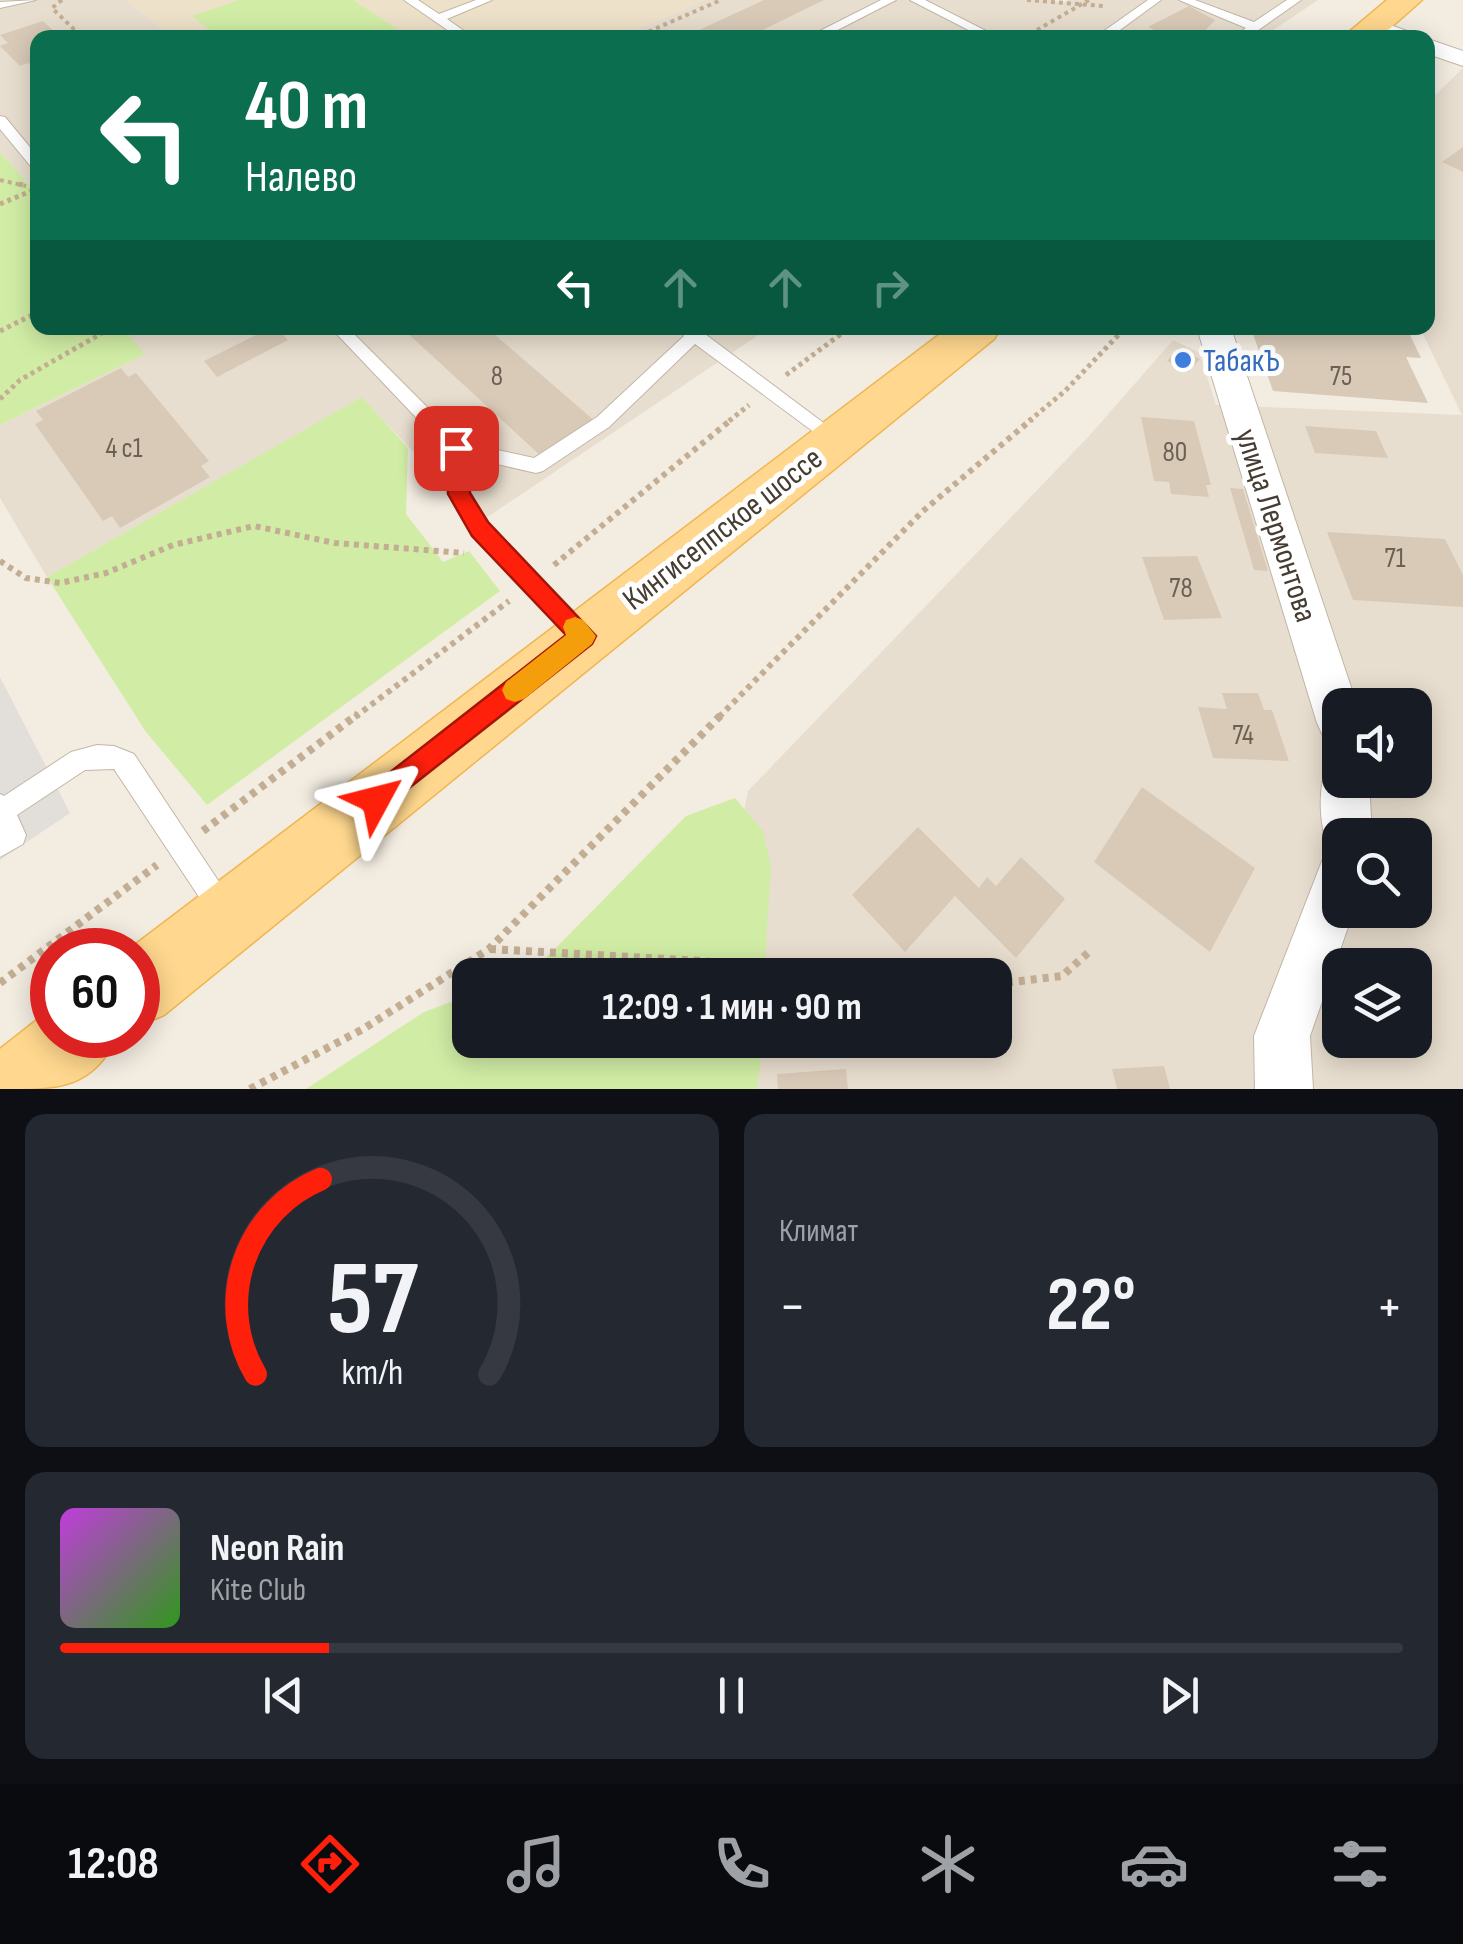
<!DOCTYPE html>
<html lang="ru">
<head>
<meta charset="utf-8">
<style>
	:root { --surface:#171b24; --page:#242831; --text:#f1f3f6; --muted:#9ea1a6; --line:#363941; --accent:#ff200c }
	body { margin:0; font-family:"Sofia Sans Condensed",sans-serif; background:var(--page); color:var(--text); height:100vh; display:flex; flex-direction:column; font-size:38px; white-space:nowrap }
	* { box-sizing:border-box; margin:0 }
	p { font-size:32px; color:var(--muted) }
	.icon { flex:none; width:55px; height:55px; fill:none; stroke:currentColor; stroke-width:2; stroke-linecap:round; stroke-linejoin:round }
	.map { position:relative; height:1089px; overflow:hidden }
	.details { display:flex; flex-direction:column; gap:25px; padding:25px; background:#0d0f14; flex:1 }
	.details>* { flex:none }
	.top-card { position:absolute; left:30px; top:30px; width:1405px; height:305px; border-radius:20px; box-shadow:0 5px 25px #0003; background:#0b6e4f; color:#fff; overflow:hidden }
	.tools { position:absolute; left:1322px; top:688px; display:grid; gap:20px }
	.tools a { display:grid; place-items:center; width:110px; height:110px; border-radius:20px; background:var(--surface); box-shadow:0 5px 25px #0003; font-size:50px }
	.speed { position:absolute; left:30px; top:928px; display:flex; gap:20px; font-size:50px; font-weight:700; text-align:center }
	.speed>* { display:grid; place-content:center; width:130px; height:130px; border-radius:50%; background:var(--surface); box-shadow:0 5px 25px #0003; line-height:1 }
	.speed .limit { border:15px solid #d22; background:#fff; color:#111 }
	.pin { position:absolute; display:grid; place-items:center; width:85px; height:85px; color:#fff; margin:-42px; border-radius:20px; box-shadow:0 5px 15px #0006 }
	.me { position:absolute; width:110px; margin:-55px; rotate:52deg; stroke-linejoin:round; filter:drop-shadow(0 0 8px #0008) }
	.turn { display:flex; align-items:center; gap:35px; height:210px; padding:0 50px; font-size:45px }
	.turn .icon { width:130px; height:130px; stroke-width:2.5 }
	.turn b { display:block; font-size:70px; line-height:85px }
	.lanes { display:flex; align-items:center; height:95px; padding:0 50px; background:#0003; justify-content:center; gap:50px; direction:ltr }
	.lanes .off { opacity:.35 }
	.big { font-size:75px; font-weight:700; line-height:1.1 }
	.details .card { flex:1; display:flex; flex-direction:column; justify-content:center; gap:15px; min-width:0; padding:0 35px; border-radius:20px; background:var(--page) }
	.details .dial { align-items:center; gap:0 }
	.dial svg { height:260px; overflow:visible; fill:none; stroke:var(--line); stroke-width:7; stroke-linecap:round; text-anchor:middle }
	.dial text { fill:var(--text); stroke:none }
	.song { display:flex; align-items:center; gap:30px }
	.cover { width:120px; height:120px; border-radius:15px; background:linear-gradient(135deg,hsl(290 70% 55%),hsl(110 70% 35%)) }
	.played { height:10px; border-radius:5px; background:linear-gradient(90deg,var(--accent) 20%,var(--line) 20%) }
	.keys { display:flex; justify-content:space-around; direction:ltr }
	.heat { display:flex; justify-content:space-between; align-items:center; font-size:55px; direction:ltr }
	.details .tiles { flex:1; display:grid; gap:25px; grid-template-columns:1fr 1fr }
	.card:last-child { grid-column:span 2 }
	.trip { position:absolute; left:452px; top:958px; width:560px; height:100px; border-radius:20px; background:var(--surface); box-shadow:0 5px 25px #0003; font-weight:700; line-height:100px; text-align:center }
	.tab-bar { display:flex; height:160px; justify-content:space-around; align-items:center; background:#090b0e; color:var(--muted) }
	.tab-bar .icon { width:70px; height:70px }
	.tab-bar .current { color:var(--accent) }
	.tab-bar b { font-size:45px; color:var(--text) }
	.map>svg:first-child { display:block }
</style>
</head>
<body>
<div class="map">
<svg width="1463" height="1089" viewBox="0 0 1463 1089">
	<rect width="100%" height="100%" fill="#f3ece1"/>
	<!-- residential -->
	<path fill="#e8decf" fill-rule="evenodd" d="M0 0H126L173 37 38 38 37 194 0 152Z
		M704 0H1053L1062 4 1068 0H1318L1263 37 617 38Z
		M1463 68V1089H653L687 1040H995V975H712L748 791 1090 435 1173 340 1200 353 1216 405 1462 415 1420 328H1428V102ZM1340 705H1415V780H1340ZM1340 835H1415V910H1340ZM1340 965H1415V1040H1340Z
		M122 328H769L480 522 362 398 47 577 0 498V425L144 354Z"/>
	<!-- education -->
	<path fill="#eee1c9" d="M126 0H704L617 38 173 37Z"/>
	<!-- green -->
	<path fill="#d1eda5" d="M239 0H353L409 37H219L192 16Z
		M0 152 37 194 38 328H122L145 354 0 425Z
		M362 397 408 448 406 514 443 562 469 551 500 591 207 805 146 732 47 577Z
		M735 798 763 831 771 867 764 975H525L532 972 686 816Z
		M470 995V1040H763L757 1089H306L424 1012Z"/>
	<!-- parking -->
	<path fill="#e2dfdb" d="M0 677 70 813 0 860Z"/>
	<!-- building -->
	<path fill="#d9cab8" d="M764 0H824L746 38H682Z
		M1189 6 1215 20 1202 34 1210 38H1140L1153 29 1148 27Z
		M43 21 61 38H38V73L28 63 20 66 0 46 8 43 0 35Z
		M1463 147V172L1442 162Z
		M270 328H276L288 340 217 377 204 361Z
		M402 328H487L596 422 542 457Z
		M1251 328 1410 335 1421 358 1406 357 1428 403 1273 391Z
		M1179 348 1200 359 1188 372 1167 361Z
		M121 368 128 377 136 373 209 461 201 466 210 477 120 528 112 516 103 521 35 424 43 420 36 411Z
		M1141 417 1194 421 1211 485H1206L1209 497 1171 494 1169 482 1154 481Z
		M1305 426 1376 431 1388 458 1315 453Z
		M1230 488 1243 489 1268 571 1254 570Z
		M1327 532 1445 539 1463 575V607L1353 600Z
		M1197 556 1222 618 1164 620 1142 557Z
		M1222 693H1258L1264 710H1272L1289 761 1213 758 1198 707 1227 709Z
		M1142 787 1255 868 1210 952 1094 862Z
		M918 827 979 888 987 877 996 886 1021 857 1065 899 1016 958 955 896 905 952 852 895Z
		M1164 1066 1170 1089H1117L1112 1069Z
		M846 1069 848 1089H778L777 1074Z"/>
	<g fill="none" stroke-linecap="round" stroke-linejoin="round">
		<!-- lane casing -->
		<g stroke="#c2b6a6" stroke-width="2">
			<path id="lane" d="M36 0 0 8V2Z
				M404 0H418L439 14 476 0H492L447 19 474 38H459Z
				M881 0H896L822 38H806Z
				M910 0H925L1000 38H984Z
				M1148 0H1161L1109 38H1094Z
				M1179 0H1195L1254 22 1287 0H1301L1247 38H1232L1246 28Z
				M0 116 5 117 38 157V170L33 169 0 129Z
				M331 328H348L462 442 534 458 597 417 684 336 677 328H710L705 334 845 439 836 446 830 444 695 344 609 427 543 471 536 473 466 457 469 492 487 523 590 628 593 635 590 642 582 645 574 642 473 535 449 493 447 450Z
				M97 745 114 746 134 754 233 903 237 912 233 921 224 925 215 921 114 769 85 770 17 815 26 835 23 844 0 857V794L4 796 71 752Z"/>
		</g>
		<!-- street casing -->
		<g stroke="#c2b6a6" stroke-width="2">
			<path id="street" d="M1373 19 1413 33 1417 38C1397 38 1376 41 1361 26Z
				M1428 39 1463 51V66L1428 54Z
				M1197 328H1231L1357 705H1340V745L1324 738 1317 723Z
				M1340 759V780H1369L1372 835H1340V910H1354L1310 1036 1313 1089H1255L1254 1036 1322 861 1336 855 1330 852C1319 826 1317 790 1328 763Z"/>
		</g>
		<!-- primary casing -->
		<g stroke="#f1b652" stroke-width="3">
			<path id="primary" d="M1387 0H1422L1379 38H1342Z
				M948 328H1001L994 339 164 1015 138 1026V950H128Z
				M52 1008V1035H118C92 1089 60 1089 0 1089V1049Z"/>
		</g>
		<!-- path-far3 -->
		<path stroke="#c3ae93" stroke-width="4" stroke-dasharray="4 4" stroke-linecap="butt" d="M62 0 52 8 83 38
			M1027 0 1103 6
			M634 38 721 0
			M1023 38 1089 0
			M0 180 26 186"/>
		<!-- path-far2 -->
		<path stroke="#c3ae93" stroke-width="5" stroke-dasharray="4 4" stroke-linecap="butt" d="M19 184 26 186
			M0 204 36 189
			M0 331 38 312
			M786 375 849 328
			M0 399 20 380 111 328
			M729 421 749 405
			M1029 421 1065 391 1125 328"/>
		<!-- path-far1 -->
		<path stroke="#c3ae93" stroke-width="6" stroke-dasharray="5 5" stroke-linecap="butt" d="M0 561 26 578 60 583 106 573 173 545 254 526 335 543 464 553
			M554 565 732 419
			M355 717 509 601
			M719 717 923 511 1032 419"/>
		<!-- path -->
		<path stroke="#c3ae93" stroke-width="8" stroke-dasharray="6 6" stroke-linecap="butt" d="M203 831 358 714
			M490 949 702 961 828 975
			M0 983 157 865
			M995 984 1062 976 1089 952
			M250 1089 363 1029 489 949 722 714"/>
		<!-- lane -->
		<use href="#lane" fill="#fff" fill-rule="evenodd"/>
		<!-- street -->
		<use href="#street" fill="#fff" fill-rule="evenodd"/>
		<!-- primary -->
		<use href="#primary" fill="#ffd78e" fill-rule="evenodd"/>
	</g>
	<!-- route -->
	<path fill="#ff200c" stroke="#a61508" stroke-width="2.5" d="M456 440 467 448 470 493 488 522 596 636 592 644 376 814 366 810 362 800 366 791 566 635 472 536 448 494 446 448Z"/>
	<!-- slow -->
	<path fill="#f59e0b" d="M575 617 583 620 596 636 592 644 524 699 515 702 506 699 502 690 506 682 566 635 563 627 566 620Z"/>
	<!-- markers -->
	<circle fill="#3f7fe0" stroke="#fff" stroke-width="4" cx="1183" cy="360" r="10"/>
	<g text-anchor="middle" stroke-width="10" stroke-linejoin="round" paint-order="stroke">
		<!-- number labels -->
		<g font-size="28" fill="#6a6054">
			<text x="497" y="385">8</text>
			<text x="1341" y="385">75</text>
			<text x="124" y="457">4 с1</text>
			<text x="1175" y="461">80</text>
			<text x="1395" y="567">71</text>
			<text x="1181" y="597">78</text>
			<text x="1243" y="744">74</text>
		</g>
		<!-- shop labels -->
		<g font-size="32" fill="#366cbe" stroke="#fff" text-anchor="start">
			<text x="1203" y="371">ТабакЪ</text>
		</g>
		<!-- street labels -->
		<g font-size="32" fill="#453c32" stroke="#fff">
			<text transform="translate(1277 525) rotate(72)" y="11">улица Лермонтова</text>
			<text transform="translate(722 528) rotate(-38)" y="11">Кингисеппское шоссе</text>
		</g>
	</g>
</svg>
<div class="tools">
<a><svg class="icon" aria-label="sound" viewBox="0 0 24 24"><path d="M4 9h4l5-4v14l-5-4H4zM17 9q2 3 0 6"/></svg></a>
<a><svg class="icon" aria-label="search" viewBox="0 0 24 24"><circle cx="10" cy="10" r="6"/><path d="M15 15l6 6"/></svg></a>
<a><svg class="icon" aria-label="layers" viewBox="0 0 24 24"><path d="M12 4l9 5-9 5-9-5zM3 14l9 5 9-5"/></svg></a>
</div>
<div class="speed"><div class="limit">60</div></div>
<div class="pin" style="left:456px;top:448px;background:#d93025"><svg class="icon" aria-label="arrive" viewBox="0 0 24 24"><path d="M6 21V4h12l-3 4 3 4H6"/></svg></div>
<svg class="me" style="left:376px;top:800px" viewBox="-20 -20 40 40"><path d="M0-17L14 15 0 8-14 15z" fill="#ff200c" stroke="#fff" stroke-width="4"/></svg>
<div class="trip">12:09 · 1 мин · 90 m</div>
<div class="top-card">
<div class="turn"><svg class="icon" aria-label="left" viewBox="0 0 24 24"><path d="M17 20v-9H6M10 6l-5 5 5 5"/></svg><div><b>40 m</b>Налево</div></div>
<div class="lanes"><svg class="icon" aria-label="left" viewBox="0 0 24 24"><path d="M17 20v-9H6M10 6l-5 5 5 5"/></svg><svg class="icon off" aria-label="ahead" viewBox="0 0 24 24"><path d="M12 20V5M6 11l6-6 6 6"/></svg><svg class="icon off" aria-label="ahead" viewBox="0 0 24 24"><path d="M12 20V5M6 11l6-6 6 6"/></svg><svg class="icon off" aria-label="right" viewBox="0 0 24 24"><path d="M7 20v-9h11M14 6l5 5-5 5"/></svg></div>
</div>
</div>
<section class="details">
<div class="tiles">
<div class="card dial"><svg viewBox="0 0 100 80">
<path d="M14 69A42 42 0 1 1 86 69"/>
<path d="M14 69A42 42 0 0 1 34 9" stroke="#ff200c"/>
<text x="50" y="56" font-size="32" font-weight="700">57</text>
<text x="50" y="72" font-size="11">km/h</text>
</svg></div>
<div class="card"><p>Климат</p>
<div class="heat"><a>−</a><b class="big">22°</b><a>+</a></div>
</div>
<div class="card">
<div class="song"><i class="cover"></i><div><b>Neon Rain</b><p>Kite Club</p></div></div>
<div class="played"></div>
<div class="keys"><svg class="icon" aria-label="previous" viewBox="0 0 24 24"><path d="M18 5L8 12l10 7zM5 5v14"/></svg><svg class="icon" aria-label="pause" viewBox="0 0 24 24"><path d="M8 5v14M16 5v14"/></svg><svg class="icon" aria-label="next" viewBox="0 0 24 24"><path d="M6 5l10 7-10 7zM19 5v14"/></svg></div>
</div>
</div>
</section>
<nav class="tab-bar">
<b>12:08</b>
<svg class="icon current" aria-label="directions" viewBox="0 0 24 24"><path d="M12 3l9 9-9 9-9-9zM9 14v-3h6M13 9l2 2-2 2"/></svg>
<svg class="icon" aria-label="music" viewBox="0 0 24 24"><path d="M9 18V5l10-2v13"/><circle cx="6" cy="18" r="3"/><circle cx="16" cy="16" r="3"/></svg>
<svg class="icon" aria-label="phone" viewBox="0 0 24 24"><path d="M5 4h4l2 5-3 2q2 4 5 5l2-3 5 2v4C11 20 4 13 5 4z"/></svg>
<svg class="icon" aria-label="climate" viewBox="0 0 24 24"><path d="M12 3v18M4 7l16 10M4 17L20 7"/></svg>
<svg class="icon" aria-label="car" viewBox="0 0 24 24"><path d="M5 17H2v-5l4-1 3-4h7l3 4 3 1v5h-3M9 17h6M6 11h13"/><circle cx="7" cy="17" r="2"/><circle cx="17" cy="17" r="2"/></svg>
<svg class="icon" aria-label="filters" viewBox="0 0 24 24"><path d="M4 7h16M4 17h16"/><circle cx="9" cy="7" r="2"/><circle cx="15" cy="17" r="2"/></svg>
</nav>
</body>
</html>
